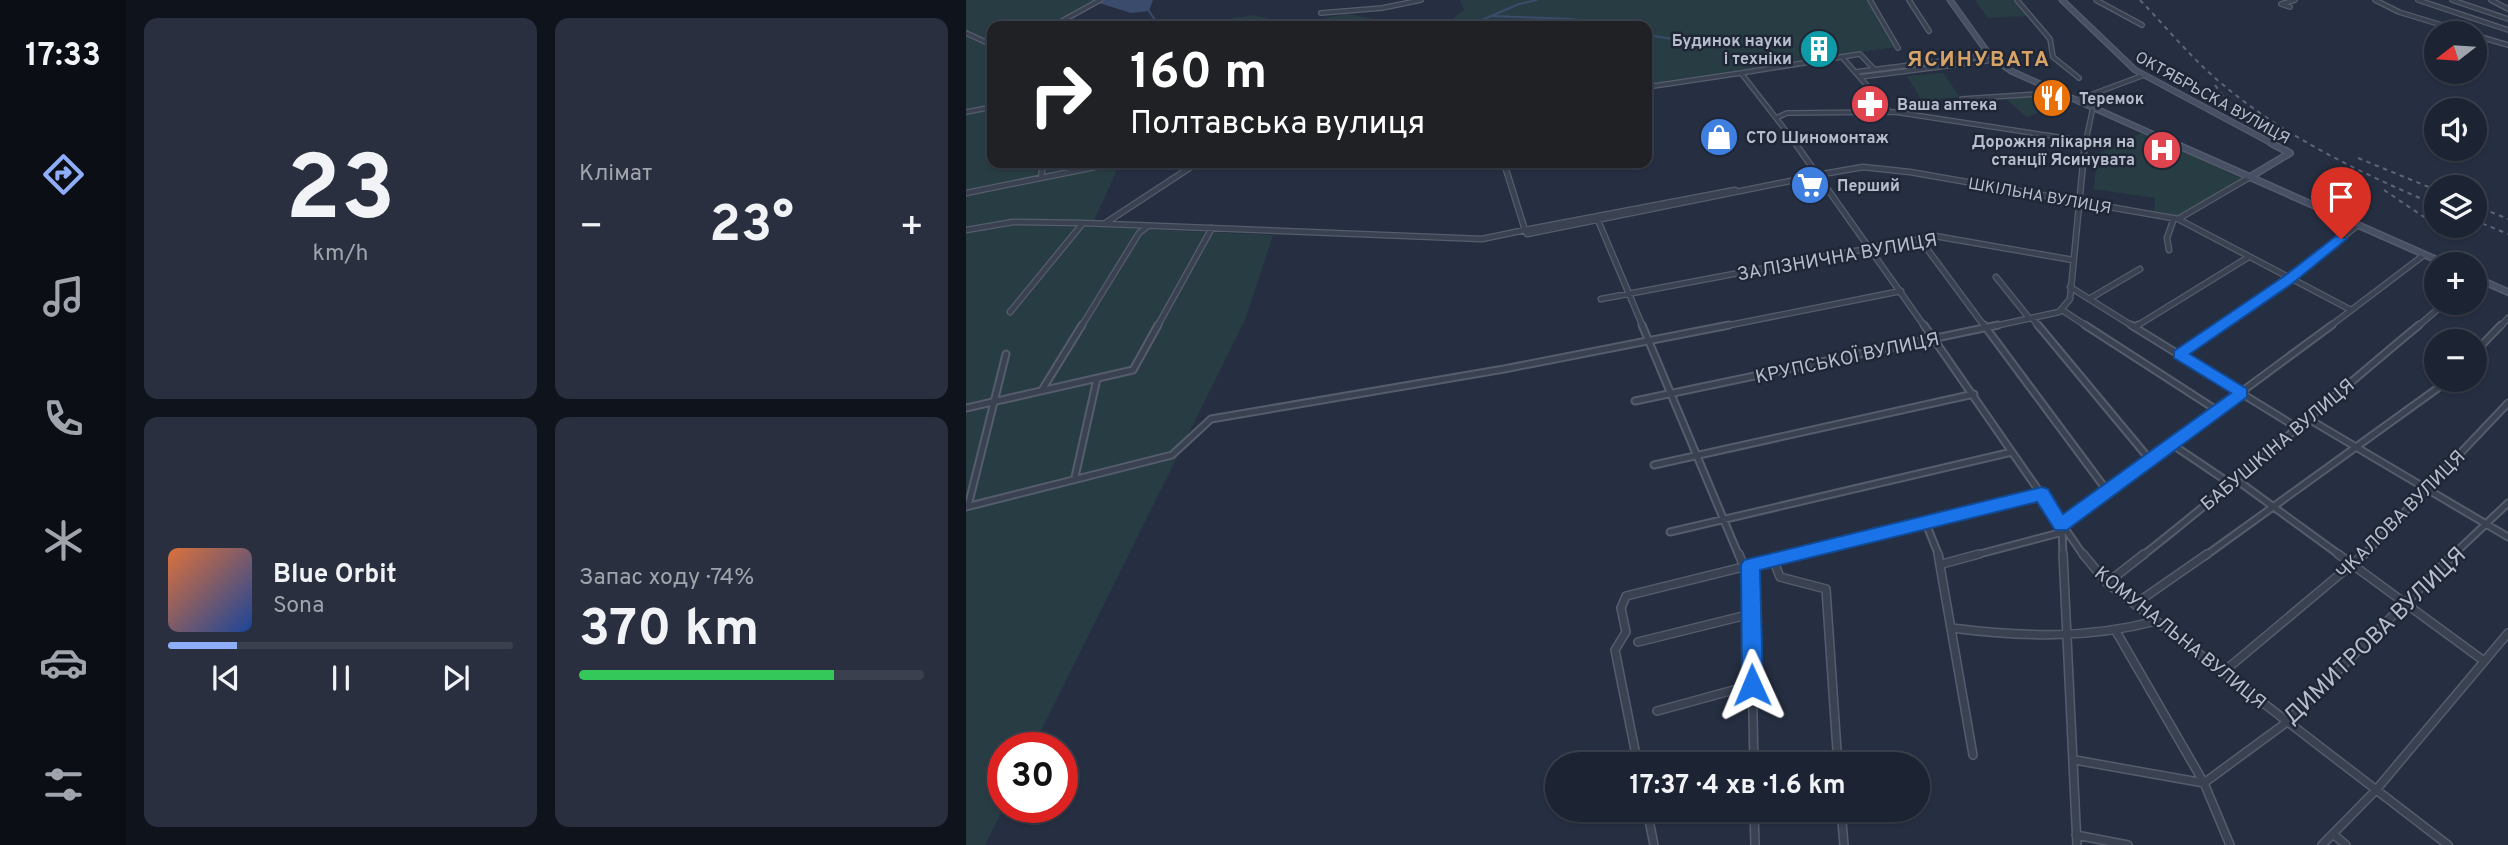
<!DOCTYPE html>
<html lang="uk">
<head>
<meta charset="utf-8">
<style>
	:root { --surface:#1c2332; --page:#292f3e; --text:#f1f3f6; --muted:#a0a4ac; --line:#3a404d; --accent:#8faef9 }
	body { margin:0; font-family:Overpass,sans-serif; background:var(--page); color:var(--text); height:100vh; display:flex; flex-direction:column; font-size:26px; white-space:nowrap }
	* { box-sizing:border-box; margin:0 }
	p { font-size:23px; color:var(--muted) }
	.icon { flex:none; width:38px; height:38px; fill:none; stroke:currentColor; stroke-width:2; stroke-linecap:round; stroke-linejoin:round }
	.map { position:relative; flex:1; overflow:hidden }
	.sheet { display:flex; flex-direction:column; gap:18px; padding:18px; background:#0f131c; width:840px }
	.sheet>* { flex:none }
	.hud { position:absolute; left:21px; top:21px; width:665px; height:147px; border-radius:14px; box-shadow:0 2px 5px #0004,0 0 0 2px var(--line); background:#202124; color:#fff; overflow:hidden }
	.needle { width:46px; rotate:253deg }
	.tools { position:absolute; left:1458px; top:21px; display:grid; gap:14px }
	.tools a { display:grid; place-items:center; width:63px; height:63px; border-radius:50%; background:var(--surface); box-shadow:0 2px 5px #0004,0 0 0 2px var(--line); font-size:35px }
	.speed { position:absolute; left:21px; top:732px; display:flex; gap:14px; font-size:35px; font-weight:700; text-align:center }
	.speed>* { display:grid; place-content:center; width:91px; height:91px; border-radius:50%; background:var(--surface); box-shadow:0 2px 5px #0004,0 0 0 2px var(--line); line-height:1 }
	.speed .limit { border:10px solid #d22; background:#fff; color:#111 }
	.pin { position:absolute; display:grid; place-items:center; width:60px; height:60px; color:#fff; margin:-72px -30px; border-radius:50% 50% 50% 0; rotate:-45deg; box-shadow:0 0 7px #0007 }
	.pin .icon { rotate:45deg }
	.me { position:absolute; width:77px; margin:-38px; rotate:359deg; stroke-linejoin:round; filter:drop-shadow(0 0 5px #0008) }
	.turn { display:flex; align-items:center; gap:24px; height:147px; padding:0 28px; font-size:32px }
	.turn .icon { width:91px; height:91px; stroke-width:2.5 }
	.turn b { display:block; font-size:49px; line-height:60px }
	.big { font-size:52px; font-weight:700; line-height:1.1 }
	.sheet .tile { flex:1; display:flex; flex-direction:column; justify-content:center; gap:10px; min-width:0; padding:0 24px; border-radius:14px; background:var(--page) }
	.sheet .dial { align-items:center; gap:0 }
	.dial b { font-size:91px; line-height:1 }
	.song { display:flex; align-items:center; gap:21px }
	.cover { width:84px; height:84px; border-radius:10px; background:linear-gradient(135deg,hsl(20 70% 55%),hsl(220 70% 35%)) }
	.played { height:7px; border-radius:4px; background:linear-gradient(90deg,var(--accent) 20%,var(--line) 20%) }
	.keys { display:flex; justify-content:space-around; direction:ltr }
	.heat { display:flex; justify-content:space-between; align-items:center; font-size:38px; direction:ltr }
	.charge { height:10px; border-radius:5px; background:linear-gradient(90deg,#34c759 74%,var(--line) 0) }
	.sheet .tiles { flex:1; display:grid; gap:18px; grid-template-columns:repeat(2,1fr) }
	.trip { position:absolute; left:579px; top:752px; width:385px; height:70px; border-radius:35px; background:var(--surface); box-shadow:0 2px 5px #0004,0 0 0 2px var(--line); font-weight:700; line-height:70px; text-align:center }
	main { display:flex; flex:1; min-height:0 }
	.tabs { display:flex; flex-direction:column; width:126px; justify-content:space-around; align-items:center; background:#0b0e14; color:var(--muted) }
	.tabs .icon { width:49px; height:49px }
	.tabs .active { color:var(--accent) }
	.tabs b { font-size:32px; color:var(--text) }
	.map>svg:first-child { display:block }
</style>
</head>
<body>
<main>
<nav class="tabs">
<b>17:33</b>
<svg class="icon active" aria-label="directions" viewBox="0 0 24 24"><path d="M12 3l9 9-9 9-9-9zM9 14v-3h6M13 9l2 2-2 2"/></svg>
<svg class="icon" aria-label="music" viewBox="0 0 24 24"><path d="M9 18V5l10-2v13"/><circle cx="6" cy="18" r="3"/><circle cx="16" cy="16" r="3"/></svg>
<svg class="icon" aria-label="phone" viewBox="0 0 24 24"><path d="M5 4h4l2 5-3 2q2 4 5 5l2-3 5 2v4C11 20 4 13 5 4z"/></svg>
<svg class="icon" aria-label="climate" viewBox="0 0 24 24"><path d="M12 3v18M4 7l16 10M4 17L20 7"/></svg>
<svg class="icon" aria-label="car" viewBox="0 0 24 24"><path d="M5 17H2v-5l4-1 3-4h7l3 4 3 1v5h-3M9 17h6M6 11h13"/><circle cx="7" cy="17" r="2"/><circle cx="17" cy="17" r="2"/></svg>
<svg class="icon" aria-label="filters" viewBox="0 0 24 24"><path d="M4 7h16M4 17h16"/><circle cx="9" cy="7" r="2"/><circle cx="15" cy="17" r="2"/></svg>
</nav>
<section class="sheet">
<div class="tiles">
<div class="tile dial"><b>23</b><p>km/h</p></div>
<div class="tile"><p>Клімат</p>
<div class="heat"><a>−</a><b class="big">23°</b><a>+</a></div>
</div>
<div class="tile">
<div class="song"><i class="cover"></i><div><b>Blue Orbit</b><p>Sona</p></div></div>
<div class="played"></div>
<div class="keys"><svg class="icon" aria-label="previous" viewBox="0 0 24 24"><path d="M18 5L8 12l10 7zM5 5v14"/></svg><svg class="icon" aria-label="pause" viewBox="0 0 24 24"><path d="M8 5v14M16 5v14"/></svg><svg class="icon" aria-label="next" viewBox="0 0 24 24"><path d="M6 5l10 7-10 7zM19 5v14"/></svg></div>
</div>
<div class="tile"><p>Запас ходу · 74%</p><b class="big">370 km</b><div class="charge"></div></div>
</div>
</section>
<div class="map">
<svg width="1542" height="845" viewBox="0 0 1542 845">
	<rect width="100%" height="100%" fill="#262f42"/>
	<!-- green -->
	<path fill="#283d43" d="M0 0H130L94 19 97 26H26V163H154L125 227 307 235 279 320 67 747H37L38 807 19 845H0Z
		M494 0H902L931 47 870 55 856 41 838 43 850 58 683 85 681 26H219L287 15 326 24 381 14 440 25H463L485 20 498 10Z
		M1009 0H1047L1061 16 1022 18Z
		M977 73 994 97 956 101 941 76Z
		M1064 95 1087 106 1061 117 1041 100Z
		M1176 133 1276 179 1212 217 1188 212 1189 198 1128 189 1131 154Z"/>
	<!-- water -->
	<path fill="#3b4b6b" d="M136 0H187L183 11 165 13 133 3Z"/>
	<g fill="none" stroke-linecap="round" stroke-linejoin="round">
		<!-- stream -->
		<path stroke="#3b4b6b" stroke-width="2" d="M183 11 193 26
			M527 16 606 19 642 26
			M502 26 553 4 571 0
			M681 35 707 39"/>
		<!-- minor-far3 casing -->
		<g stroke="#555d6c" stroke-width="6">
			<path id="minor-far3" d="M904 0 932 48
				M943 0 963 31
				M1051 0 1084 39 1087 57 1113 78
				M1130 0 1176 25
				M1452 0 1542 30
				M1486 0 1542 19
				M1525 0 1542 9
				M1324 7 1315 4 1329 0
				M355 13 416 8 455 0
				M95 26 96 21 134 0
				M0 33 26 45
				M876 57 924 112
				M889 72 1024 55
				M775 73 894 54 908 69
				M894 77 1028 60
				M681 87 775 73 831 145
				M996 99 1071 94 1085 89
				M1111 100 1178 75
				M0 112 26 107
				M810 118 821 113 929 112 1119 141
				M1119 145 1127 107"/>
		</g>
		<!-- minor-far2 casing -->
		<g stroke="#555d6c" stroke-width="7">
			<path id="minor-far2" d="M829 143 959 327
				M538 163 559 230 769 190
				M851 175 897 167 944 172 1212 219 1284 177
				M75 178 77 163
				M0 193 149 163
				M631 218 677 327
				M1212 219 1385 310
				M138 224 231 163
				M0 230 47 222 117 223 516 239 559 230 561 234 854 175
				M953 238 1019 327
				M1203 250 1201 238 1208 218
				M1030 277 1063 318
				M1104 287 1168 327
				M635 299 969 236 1107 260
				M1123 299 1174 269
				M1096 310 1122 327
				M44 312 117 223
				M1066 318 1073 327
				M115 327 173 233 182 226
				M191 327 246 228
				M754 327 935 291
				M1024 327 1093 312 1104 299 1119 143
				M1169 327 1281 258
				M1253 327 1322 280 1392 225
				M1363 327 1458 255
				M1451 327 1479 303
				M1534 327 1542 318"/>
		</g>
		<!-- minor-far1 casing -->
		<g stroke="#555d6c" stroke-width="9">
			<path id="minor-far1" d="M676 325 773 556
				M958 325 1118 556
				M1018 325 1142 492
				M1072 325 1185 461
				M1119 325 1252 411
				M1165 325 1330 427
				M1168 327 1172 325
				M1508 353 1535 325
				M1213 354 1256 325
				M76 390 116 325
				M669 401 1032 325
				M0 408 167 370 192 325
				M1341 418 1542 537
				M1207 445 1265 484
				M688 465 1008 394
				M109 477 131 379
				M1272 481 1375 556
				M2 506 40 354
				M0 507 206 455 245 419 538 369 763 325
				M959 521 973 556
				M1095 525 1366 325
				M1096 528 1097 556
				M704 532 1046 452
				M823 556 1076 494
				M1006 556 1097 532
				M1176 556C1271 482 1360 402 1453 325
				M1239 556 1483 380
				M1397 556 1542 403
				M1486 556 1542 503"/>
		</g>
		<!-- minor casing -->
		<g stroke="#555d6c" stroke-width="10">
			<path id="minor" d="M773 554 778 567
				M972 554 1007 755
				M1097 554 1111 845
				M1117 554 1141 583 1482 845
				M1372 554 1518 661
				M807 559 814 577 860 589 872 765
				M976 564 1013 554
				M784 565 788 765
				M1141 583 1178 554
				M1169 604 1241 554
				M986 628C1056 637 1122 639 1190 621
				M1151 633 1238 783 1264 845
				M672 642 785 614
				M1256 673 1398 554
				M691 711 786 685
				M1109 760 1238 783 1321 722 1488 554
				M672 765 649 650 660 632 655 608 660 596 830 554
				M681 810 688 845
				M788 810 789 845
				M875 810 878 845
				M1367 834 1380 845
				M1110 835 1162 845
				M1356 845 1410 790 1542 633"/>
		</g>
		<!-- tertiary casing -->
		<g stroke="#555d6c" stroke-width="6">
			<path id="tertiary" d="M1409 0 1433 12 1502 33
				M1508 35 1542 45"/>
		</g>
		<!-- secondary-far1 casing -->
		<g stroke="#555d6c" stroke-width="7">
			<path id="secondary-far1" d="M984 0 1025 57 1045 71 1211 145
				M1096 0 1169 70 1309 145"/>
		</g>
		<!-- secondary casing -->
		<g stroke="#555d6c" stroke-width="8">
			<path id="secondary" d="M1207 143 1480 264
				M1284 177 1324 153 1305 143
				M1508 277 1542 292"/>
		</g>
		<!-- minor-far3 -->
		<use href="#minor-far3" stroke="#3a4252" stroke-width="3.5"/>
		<!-- minor-far2 -->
		<use href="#minor-far2" stroke="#3a4252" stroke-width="4.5"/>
		<!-- minor-far1 -->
		<use href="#minor-far1" stroke="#3a4252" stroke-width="5"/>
		<!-- minor -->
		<use href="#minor" stroke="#3a4252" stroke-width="7"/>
		<!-- tertiary -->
		<use href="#tertiary" stroke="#3a4252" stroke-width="3.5"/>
		<!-- secondary-far1 -->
		<use href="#secondary-far1" stroke="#485065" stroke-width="4.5"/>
		<!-- secondary -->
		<use href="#secondary" stroke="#485065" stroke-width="5"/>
		<!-- rail -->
		<path stroke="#5c6579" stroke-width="2" stroke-dasharray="4.5 4.5" stroke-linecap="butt" d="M1174 0C1201 28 1226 59 1256 84 1319 137 1395 173 1470 205
			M1249 85 1273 118
			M1392 158 1470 190
			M1418 190 1470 225
			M1508 205 1542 219
			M1508 220 1542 234"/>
	</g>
	<!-- route -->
	<path fill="#1a73e8" stroke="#114b97" stroke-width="2" d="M1370 236 1381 239 1327 283 1224 354 1281 389V397L1101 530H1089L1071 502 794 570 797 685 794 691 786 694 779 691 776 685 775 565 778 560 1076 487 1082 489 1097 514 1265 393 1208 358V351L1317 277Z"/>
	<!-- icons -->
	<defs>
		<g id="building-disc" transform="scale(2.0125)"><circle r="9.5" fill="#0f9aa8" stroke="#1f2737"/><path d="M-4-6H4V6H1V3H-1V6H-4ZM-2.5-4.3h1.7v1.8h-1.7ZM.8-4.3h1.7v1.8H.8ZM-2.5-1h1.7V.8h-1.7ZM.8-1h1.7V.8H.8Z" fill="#fff"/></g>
		<g id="restaurant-disc" transform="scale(2.0125)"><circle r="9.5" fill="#e8710a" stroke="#1f2737"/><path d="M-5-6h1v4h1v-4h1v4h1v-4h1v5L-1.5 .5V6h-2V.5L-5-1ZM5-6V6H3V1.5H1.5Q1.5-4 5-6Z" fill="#fff"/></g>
		<g id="pharmacy-disc" transform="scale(2.0125)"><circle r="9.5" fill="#e0444e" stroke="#1f2737"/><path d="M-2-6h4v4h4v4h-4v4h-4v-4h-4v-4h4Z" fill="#fff"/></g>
		<g id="shop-disc" transform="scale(2.0125)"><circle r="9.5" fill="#3f7fe0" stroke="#1f2737"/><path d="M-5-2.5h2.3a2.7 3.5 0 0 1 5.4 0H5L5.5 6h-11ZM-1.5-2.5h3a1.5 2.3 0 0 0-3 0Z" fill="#fff"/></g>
		<g id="hospital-disc" transform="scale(2.0125)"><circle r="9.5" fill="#e0444e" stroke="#1f2737"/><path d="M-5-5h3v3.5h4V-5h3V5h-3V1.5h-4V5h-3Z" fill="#fff"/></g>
		<g id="supermarket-disc" transform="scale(2.0125)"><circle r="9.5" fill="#3f7fe0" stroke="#1f2737"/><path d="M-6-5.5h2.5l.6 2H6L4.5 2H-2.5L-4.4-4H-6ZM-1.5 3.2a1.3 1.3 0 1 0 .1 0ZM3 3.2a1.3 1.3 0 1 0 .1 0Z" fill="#fff"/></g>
	</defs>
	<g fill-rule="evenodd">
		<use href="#building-disc" x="853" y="49"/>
		<use href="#restaurant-disc" x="1086" y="98"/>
		<use href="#pharmacy-disc" x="904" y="104"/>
		<use href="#shop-disc" x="753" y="137"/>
		<use href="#hospital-disc" x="1196" y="150"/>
		<use href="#supermarket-disc" x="844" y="185"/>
	</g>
	<g text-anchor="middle" stroke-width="5" stroke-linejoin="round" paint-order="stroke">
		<!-- far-poi labels -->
		<g font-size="16" font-weight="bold" fill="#b7bdcc" stroke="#1f2737" text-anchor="start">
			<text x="826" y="46" text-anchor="end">Будинок науки<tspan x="826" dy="18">і техніки</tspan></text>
			<text x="1113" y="104">Теремок</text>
			<text x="931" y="110">Ваша аптека</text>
			<text x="780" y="143">СТО Шиномонтаж</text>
			<text x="1169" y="147" text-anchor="end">Дорожня лікарня на<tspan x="1169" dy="18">станції Ясинувата</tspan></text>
			<text x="871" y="191">Перший</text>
		</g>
		<!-- far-street labels -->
		<g font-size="16" fill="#b7bdcc" stroke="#1f2737">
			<text transform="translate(1247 97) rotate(29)" y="6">ОКТЯБРЬСКА ВУЛИЦЯ</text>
			<text transform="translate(1074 195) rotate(10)" y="6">ШКІЛЬНА ВУЛИЦЯ</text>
		</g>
		<!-- street labels -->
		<g font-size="19" fill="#b7bdcc" stroke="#1f2737">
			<text transform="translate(871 256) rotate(-10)" y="7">ЗАЛІЗНИЧНА ВУЛИЦЯ</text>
			<text transform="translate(881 357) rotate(-12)" y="7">КРУПСЬКОЇ ВУЛИЦЯ</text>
			<text transform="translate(1311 444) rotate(-40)" y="7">БАБУШКІНА ВУЛИЦЯ</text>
			<text transform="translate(1434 514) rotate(-45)" y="7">ЧКАЛОВА ВУЛИЦЯ</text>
			<text transform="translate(1215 637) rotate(39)" y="7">КОМУНАЛЬНА ВУЛИЦЯ</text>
		</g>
		<!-- far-district labels -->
		<g font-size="21" font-weight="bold" letter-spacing="2" fill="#d7a367" stroke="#1f2737">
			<text x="1013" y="66">ЯСИНУВАТА</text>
		</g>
		<!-- near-street labels -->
		<g font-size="23" fill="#b7bdcc" stroke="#1f2737">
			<text transform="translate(1408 635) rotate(-44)" y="8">ДИМИТРОВА ВУЛИЦЯ</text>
		</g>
	</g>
</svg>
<div class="tools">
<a><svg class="needle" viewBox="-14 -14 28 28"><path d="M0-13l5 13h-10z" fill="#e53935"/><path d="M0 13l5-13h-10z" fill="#a0a4ac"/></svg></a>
<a><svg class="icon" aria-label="sound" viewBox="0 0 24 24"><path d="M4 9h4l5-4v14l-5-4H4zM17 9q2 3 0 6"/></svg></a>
<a><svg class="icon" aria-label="layers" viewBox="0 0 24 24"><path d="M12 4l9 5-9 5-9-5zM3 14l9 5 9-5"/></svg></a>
<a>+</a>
<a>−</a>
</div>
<div class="speed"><div class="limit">30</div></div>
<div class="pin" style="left:1375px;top:239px;background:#d93025"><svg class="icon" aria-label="arrive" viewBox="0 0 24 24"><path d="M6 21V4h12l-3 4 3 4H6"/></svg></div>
<svg class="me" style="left:786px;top:685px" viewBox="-20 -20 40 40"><path d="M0-17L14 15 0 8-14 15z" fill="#1a73e8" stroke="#fff" stroke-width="4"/></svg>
<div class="trip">17:37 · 4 хв · 1.6 km</div>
<div class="hud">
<div class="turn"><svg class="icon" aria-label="right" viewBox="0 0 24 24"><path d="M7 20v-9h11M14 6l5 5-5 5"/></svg><div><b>160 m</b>Полтавська вулиця</div></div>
</div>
</div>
</main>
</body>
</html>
